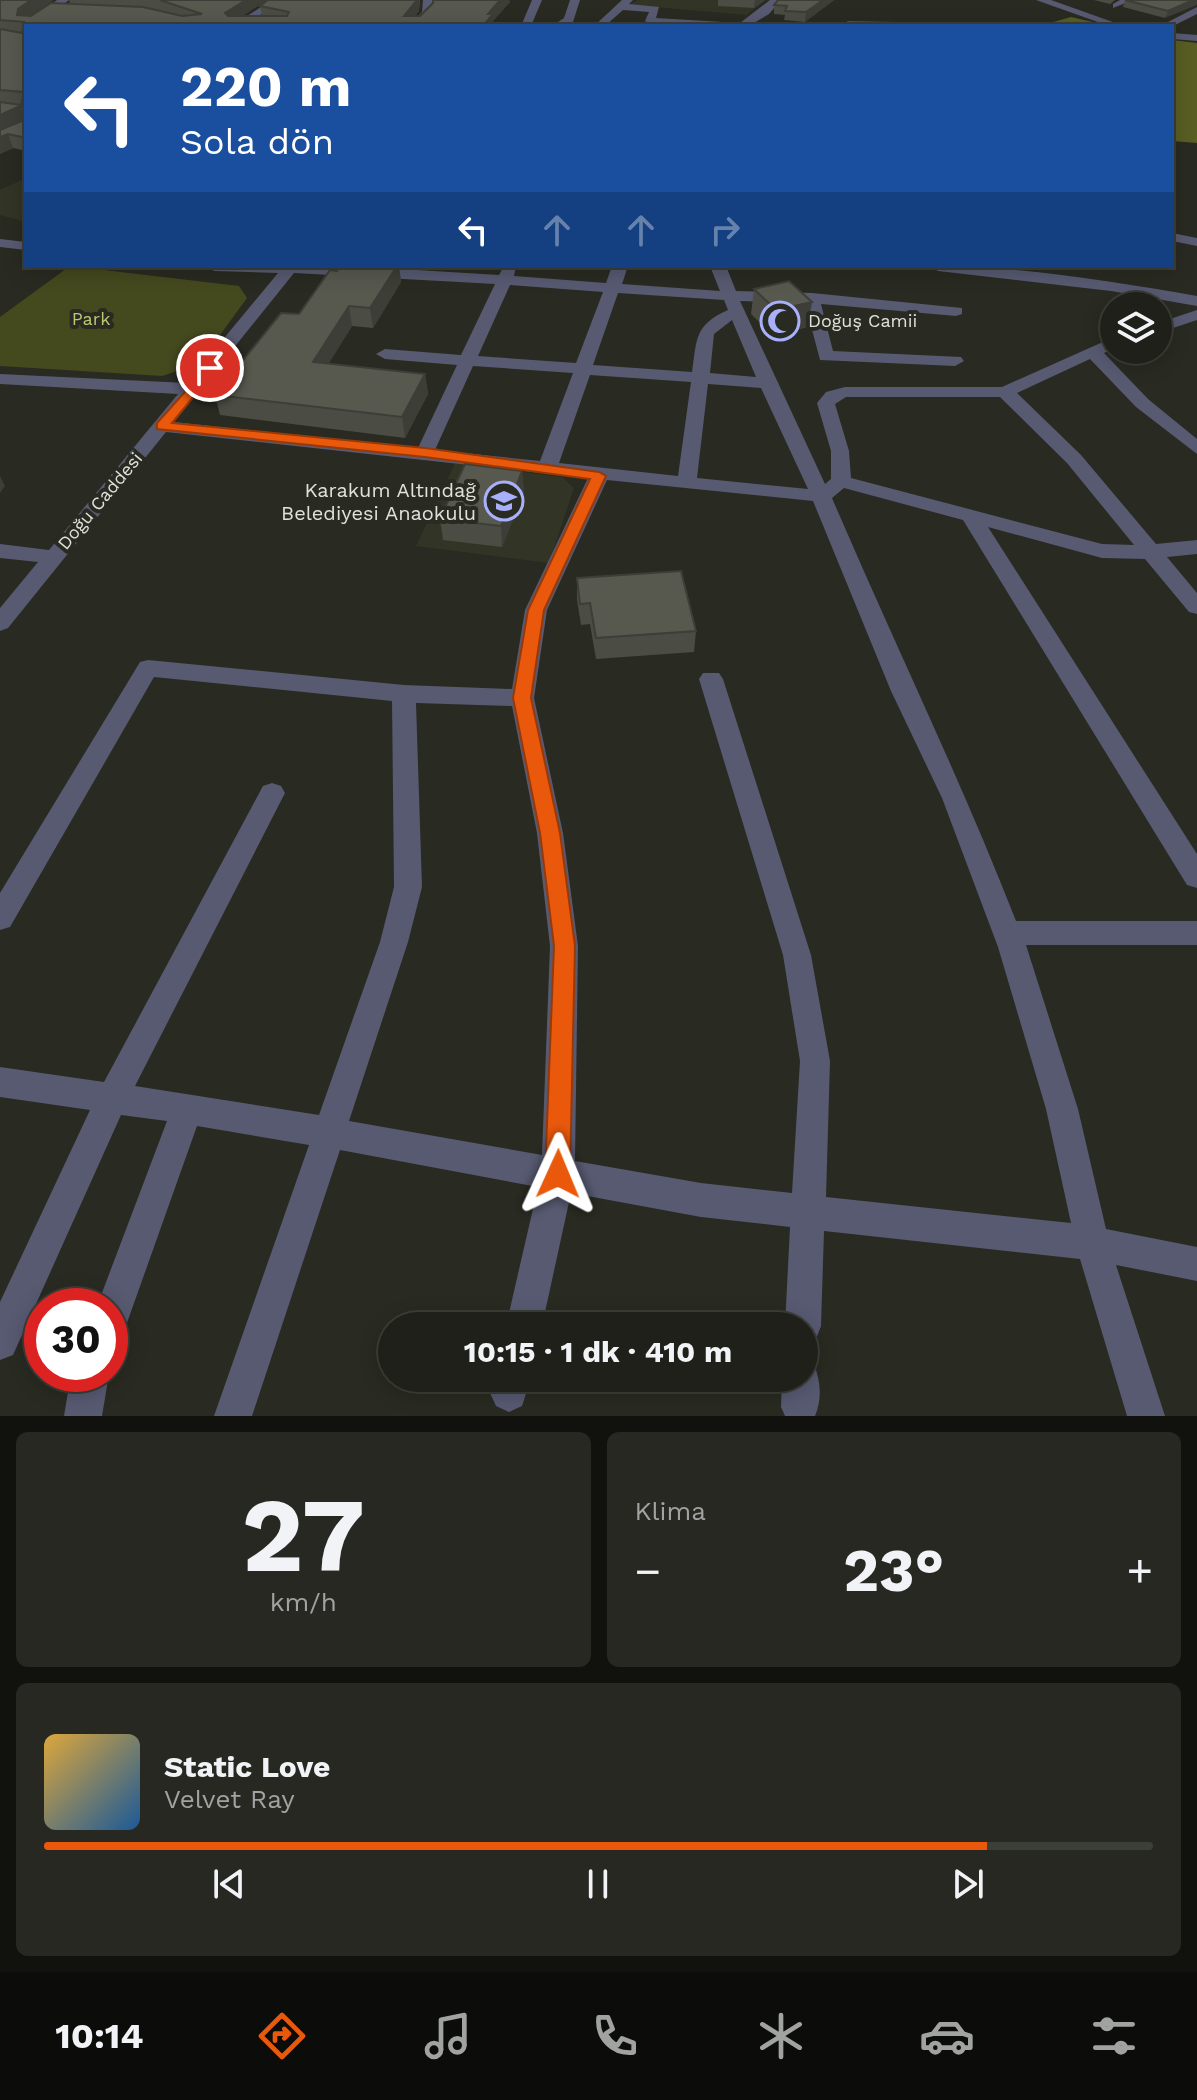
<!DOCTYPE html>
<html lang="tr">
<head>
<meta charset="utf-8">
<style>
	:root { --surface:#1f2019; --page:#272822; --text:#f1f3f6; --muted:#a1a3a2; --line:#3c3e38; --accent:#ea580c }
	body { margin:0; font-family:"Work Sans",sans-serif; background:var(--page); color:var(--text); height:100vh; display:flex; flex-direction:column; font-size:30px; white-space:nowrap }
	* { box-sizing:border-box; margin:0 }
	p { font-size:26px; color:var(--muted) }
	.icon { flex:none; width:44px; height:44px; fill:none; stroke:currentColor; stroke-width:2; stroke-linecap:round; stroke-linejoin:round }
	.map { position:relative; height:1416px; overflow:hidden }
	.drawer { display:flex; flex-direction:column; gap:16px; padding:16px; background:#11120e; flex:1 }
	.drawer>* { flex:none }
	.top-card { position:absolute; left:24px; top:24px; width:1150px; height:244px; border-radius:0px; box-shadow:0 4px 20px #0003,0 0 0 2px var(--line); background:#1a4fa0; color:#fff; overflow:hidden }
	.controls { position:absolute; left:1100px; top:292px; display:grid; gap:16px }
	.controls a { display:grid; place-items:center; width:72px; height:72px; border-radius:50%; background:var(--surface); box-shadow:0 4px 20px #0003,0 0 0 2px var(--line); font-size:40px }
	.speed { position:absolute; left:24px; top:1288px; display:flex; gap:16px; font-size:40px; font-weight:700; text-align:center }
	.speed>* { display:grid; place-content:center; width:104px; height:104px; border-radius:50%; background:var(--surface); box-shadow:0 4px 20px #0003,0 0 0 2px var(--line); line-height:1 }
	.speed .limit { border:12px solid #d22; background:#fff; color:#111 }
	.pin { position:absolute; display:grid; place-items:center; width:68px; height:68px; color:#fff; margin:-34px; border:4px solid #fff; border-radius:50%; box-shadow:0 2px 8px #0007 }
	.me { position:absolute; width:88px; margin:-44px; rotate:1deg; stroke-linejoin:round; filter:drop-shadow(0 0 6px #0008) }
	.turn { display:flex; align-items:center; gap:28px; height:168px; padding:0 24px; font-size:36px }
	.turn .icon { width:104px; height:104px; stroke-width:2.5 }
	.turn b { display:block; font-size:56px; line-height:68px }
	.lanes { display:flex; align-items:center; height:76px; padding:0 24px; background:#0003; justify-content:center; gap:40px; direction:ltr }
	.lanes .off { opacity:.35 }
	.big { font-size:60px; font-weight:700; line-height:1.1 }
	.drawer .tile { flex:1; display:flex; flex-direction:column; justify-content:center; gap:12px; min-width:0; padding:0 28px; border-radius:12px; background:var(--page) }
	.drawer .dial { align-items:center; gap:0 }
	.dial b { font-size:104px; line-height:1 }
	.song { display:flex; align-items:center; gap:24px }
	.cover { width:96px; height:96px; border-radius:12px; background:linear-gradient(135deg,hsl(40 70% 55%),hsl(210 70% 35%)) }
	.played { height:8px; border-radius:4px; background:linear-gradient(90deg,var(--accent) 85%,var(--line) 85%) }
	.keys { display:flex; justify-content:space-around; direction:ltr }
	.heat { display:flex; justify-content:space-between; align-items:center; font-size:44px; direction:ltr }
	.drawer .tiles { flex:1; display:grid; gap:16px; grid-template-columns:1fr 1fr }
	.tile:last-child { grid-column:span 2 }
	.trip { position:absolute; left:378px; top:1312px; width:440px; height:80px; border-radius:40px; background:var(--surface); box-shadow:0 4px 20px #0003,0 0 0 2px var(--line); font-weight:700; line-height:80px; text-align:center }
	.dock { display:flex; height:128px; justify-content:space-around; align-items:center; background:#0c0d0a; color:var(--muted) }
	.dock .icon { width:56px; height:56px }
	.dock .current { color:var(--accent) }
	.dock b { font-size:36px; color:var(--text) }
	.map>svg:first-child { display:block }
</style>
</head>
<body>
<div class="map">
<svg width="1197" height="1416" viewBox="0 0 1197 1416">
	<rect width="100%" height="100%" fill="#292a21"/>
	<!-- built -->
	<path fill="#323425" d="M638 0H765L747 15 629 5Z
		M26 178V222L0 215V190Z
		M455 463 562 477 574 488 549 563 416 546Z"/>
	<!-- green -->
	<path fill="#45491e" d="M70 266 239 286 247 298 199 364 162 376 0 366V317Z"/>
	<!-- forest -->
	<path fill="#595e23" d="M1071 17 1110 26H849L847 21 1043 25Z
		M1172 40 1197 43V143L1172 141Z"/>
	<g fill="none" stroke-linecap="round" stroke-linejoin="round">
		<!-- minor -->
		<path fill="#575a71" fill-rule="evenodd" d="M57 0H69L35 26 24 28V24Z
			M272 0H284L243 26H231Z
			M423 0H433L432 13 419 26H408L422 12Z
			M532 0H542L531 26H521Z
			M570 0H580L573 22 552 26 564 18Z
			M622 0H633L629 4 659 7 656 18 740 23 770 0H781L769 14 749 26 650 24 645 21 649 12 623 10 605 26H594Z
			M1036 0H1051L1124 26H1109Z
			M1120 0H1133L1113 8V4Z
			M1197 7V14L1173 26 1164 24Z
			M1172 33 1197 35V41L1172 39Z
			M1172 233 1197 238V246L1172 241Z
			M0 239 26 242V250L0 247Z
			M206 266H351L499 275 504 266H516L514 276 606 283 612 266H628L622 284 720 291 710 266H726L736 291 812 293 962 308V314L956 316 821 304 833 351 961 357 964 361 955 366 820 360 805 303 740 301 825 484 831 479V451L817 403 826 392 845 387H1002L1114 337V348L1104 353 1148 399 1197 439V454L1136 407 1090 359 1017 393 1081 455 1156 544 1197 540V554L1167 557 1197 593V614L1189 612 1145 559 1102 558 988 527 1197 854V888L1187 885 963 520 844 488 832 498C892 639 960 777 1016 921H1197V945H1026L1078 1109 1106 1229 1197 1247V1281L1116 1265 1165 1416H1127L1080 1259 824 1231 821 1326 816 1339 804 1344V1326H785L790 1227 701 1217 571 1193 542 1326H506L538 1187 340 1150 252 1416H214L309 1145 197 1126 128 1320 123 1333 110 1338V1306H97L167 1121 121 1115 13 1355 0 1360V1302L90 1110 0 1097V1067L104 1082 263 786 272 783 281 786 285 793 135 1086 319 1115 380 942 394 887 392 701 154 677 10 927 0 930V893L140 662 148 660 404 685 512 689 525 610 588 478 166 432 8 628 0 631V608L38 562 0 558V544L49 550 178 394 0 384V374L187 383 278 273 214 271ZM294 273 495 284 461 355 385 349 376 354 385 359 457 365 418 448 174 422ZM510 285 603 292 576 363 478 356ZM618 293 724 300 728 310C694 325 697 339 692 372L593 365ZM732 320 756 377 710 373 714 334ZM473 366 573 373 540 461 435 450ZM590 375 691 382 678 476 559 463ZM708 384 761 388 808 489 697 478ZM846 397H1000L1067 463 1134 545 1102 544 851 478 849 451 835 404ZM607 480 813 501 891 691 942 798 998 947 1046 1109 1071 1223 826 1197 830 1061 811 955 723 679 719 673H703L699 679 783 955 800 1061 792 1193 701 1183 575 1161 578 946 563 833 534 698 547 610ZM416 703 512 706 537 833 550 946 542 1155 349 1121 408 942 422 887Z
			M930 266C1020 266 1109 281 1197 296V306L1111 291 938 271Z
			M1197 310V320L1158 333V323Z
			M804 1361 814 1365C821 1381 822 1400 815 1416H785L781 1407 782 1378H804Z
			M71 1374H109L102 1416H64Z
			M493 1378H531L522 1406 509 1412 496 1406 490 1393Z"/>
	</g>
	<!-- wall -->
	<path fill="#4b4c43" d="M0 0H53L30 16H31L70 3 69 0H267L242 16H262L260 6 268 0H420L419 11 415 16H420L433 3V0H509L510 2 493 21V26H26V151L13 148 0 154Z
		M718 0H765L754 8 718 6Z
		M834 0 805 22 784 20 785 15 774 14V5Z
		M1094 0H1115L1110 4Z
		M1125 0H1197L1165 18 1123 7Z
		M339 266H399L401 282 373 328 352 326 328 364 425 374 428 394 405 438 220 415 215 395 299 314 337 271Z
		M754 289 808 327 773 335 751 314Z
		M522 471 524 492 502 547 443 540 440 519Z
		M577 578 696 631 694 652 596 659 590 624 581 625 577 600Z"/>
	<!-- shaded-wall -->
	<path fill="#3d3e37" d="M31 0H53L22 22 17 15 18 9Z
		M246 0H267L228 26 225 13Z
		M417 0H420L419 11 407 26 404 16Z
		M500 0H509L510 2 493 21V26H483L488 14Z
		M755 0H765L754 8Z
		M823 0H834L805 22 806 12Z
		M1193 0H1197V5L1165 18 1168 11Z
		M20 106 25 120 0 131V115Z
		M8 134 13 148 0 154V137Z
		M397 266H399L401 282 373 328 370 308Z
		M812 302 808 327 773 335 776 310Z
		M349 306 352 326 317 383 313 362Z
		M425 374 428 394 405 438 402 417Z
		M522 471 524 492 502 547 501 526Z
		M0 476 5 486 0 493Z"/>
	<!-- building -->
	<path fill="#57584e" stroke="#3d3e37" stroke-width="2" d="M0 0H31L18 9 17 15 31 16 51 3 143 7 182 16 202 14 160 0H246L225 13 228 16H287L289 12 260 6 268 0H417L404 16H420L433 3V0H500L488 14H493L483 26H26V138L8 134 0 137V130L22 121 24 109 20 106 0 115V102L21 105 24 92 0 90V29L22 33 24 22 0 20Z
		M778 0H823L806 12 785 11 787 6 774 5Z
		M1125 0H1193L1168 11Z
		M339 266H397L370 308 349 306 313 362 425 374 402 417 215 395 281 313 299 314 330 270 337 271Z
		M789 281 812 302 776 310 754 289Z
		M465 464 522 471 501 526 440 519Z
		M681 571 696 631 596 638 590 603 580 604 577 578Z"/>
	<!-- route -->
	<path fill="#ea580c" stroke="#983908" stroke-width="2" d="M210 364 217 368 172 423 425 448 599 472 606 476 544 610 531 698 560 833 575 946 570 1174 567 1183 558 1186 549 1183 545 1174 554 946 540 833 513 698 528 610 590 479 425 457 157 429V423Z"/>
	<!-- icons -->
	<defs>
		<g id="mosque-ring" transform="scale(2)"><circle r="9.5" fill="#292a21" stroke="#a8b0fc" stroke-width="1.5"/><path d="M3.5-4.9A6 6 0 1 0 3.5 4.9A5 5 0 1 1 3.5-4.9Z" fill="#a8b0fc"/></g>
		<g id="school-ring" transform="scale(2)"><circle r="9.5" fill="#292a21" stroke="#a8b0fc" stroke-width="1.5"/><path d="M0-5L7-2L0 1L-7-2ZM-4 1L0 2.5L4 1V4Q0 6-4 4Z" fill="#a8b0fc"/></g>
	</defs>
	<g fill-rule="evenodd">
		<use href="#mosque-ring" x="780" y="321"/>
		<use href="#school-ring" x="504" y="501"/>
	</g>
	<g text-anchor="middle" stroke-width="8" stroke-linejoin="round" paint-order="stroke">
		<!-- far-park labels -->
		<g font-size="18" fill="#bfc871" stroke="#292a21">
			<text x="91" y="325">Park</text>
		</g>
		<!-- far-poi labels -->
		<g font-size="18" fill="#e0e1db" stroke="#292a21" text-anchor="start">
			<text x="808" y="327">Doğuş Camii</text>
		</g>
		<!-- far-street labels -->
		<g font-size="18" fill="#e0e1db" stroke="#292a21">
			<text transform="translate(100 501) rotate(-50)" y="6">Doğu Caddesi</text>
		</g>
		<!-- poi labels -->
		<g font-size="20" fill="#e0e1db" stroke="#292a21" text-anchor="end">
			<text x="476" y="497">Karakum Altındağ<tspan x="476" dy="23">Belediyesi Anaokulu</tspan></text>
		</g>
	</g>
</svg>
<div class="controls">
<a><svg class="icon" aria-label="layers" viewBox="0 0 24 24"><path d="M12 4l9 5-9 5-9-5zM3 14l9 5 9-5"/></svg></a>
</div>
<div class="speed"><div class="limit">30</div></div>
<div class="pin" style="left:210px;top:368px;background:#d93025"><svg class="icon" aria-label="arrive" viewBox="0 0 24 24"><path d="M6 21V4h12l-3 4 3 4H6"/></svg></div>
<svg class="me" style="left:558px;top:1174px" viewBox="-20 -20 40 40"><path d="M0-17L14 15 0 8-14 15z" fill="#ea580c" stroke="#fff" stroke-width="4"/></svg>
<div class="trip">10:15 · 1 dk · 410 m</div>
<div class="top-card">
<div class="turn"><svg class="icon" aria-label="left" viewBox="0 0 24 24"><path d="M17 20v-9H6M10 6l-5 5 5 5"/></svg><div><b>220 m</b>Sola dön</div></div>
<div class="lanes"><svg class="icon" aria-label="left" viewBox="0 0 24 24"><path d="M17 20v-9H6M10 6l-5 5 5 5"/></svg><svg class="icon off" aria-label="ahead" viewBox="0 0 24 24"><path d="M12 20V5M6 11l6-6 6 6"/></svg><svg class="icon off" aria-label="ahead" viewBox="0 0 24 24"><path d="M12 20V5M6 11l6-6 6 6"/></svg><svg class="icon off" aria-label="right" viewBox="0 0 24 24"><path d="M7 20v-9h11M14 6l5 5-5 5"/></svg></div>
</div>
</div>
<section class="drawer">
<div class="tiles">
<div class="tile dial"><b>27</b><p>km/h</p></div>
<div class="tile"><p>Klima</p>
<div class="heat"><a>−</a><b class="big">23°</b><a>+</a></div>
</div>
<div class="tile">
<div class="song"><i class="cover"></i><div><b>Static Love</b><p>Velvet Ray</p></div></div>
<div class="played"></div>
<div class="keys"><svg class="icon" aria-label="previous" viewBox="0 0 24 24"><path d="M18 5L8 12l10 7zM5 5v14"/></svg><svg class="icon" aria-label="pause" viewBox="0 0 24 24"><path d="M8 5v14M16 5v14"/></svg><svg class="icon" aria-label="next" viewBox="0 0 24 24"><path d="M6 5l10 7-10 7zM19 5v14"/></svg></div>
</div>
</div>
</section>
<nav class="dock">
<b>10:14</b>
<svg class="icon current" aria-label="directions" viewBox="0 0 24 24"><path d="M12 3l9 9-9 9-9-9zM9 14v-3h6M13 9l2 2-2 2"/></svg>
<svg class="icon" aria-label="music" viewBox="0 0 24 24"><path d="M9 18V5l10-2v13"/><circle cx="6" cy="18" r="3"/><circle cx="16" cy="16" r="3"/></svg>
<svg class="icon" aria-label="phone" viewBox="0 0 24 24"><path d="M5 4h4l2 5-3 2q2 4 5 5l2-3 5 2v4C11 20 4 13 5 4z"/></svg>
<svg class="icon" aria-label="climate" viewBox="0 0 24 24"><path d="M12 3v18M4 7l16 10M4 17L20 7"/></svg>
<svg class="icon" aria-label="car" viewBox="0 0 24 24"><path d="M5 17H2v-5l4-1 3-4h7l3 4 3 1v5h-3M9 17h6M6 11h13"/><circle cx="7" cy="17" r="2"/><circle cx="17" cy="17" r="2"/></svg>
<svg class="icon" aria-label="filters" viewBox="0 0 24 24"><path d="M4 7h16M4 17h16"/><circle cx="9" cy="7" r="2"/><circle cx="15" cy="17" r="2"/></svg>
</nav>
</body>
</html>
